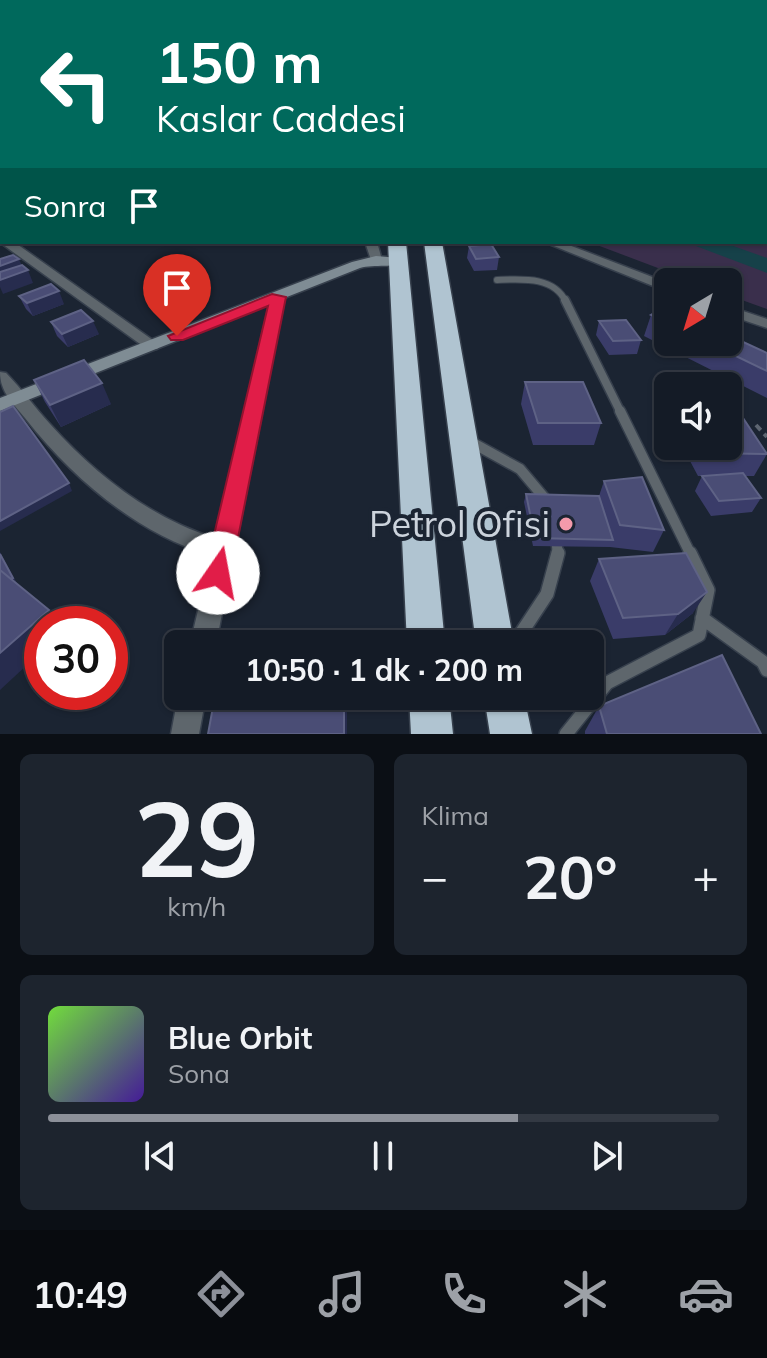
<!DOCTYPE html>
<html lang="tr">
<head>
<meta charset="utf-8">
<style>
	:root { --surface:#141b26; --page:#1d242e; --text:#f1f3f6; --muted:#9da1a7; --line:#333943; --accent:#8c9099 }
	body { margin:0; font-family:Mulish,sans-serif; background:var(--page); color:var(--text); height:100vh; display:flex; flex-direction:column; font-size:30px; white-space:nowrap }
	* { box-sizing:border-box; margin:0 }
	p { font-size:26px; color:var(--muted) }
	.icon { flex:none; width:44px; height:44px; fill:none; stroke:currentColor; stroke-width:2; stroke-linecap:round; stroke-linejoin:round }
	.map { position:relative; height:734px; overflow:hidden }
	.sheet { display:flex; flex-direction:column; gap:20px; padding:20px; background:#0b0f15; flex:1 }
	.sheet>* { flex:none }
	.hud { position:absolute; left:0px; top:0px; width:768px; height:244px; box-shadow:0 2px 6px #0004,0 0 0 2px var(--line); background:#00695c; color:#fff; overflow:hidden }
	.needle { width:52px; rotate:218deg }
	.controls { position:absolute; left:654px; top:268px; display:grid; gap:16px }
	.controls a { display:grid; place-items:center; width:88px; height:88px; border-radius:12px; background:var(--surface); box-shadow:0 2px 6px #0004,0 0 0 2px var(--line); font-size:40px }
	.speed { position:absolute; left:24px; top:606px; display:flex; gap:16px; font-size:40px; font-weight:700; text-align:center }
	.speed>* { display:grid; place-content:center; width:104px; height:104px; border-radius:50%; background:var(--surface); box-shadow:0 2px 6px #0004,0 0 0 2px var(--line); line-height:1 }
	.speed .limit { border:12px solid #d22; background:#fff; color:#111 }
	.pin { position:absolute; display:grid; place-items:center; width:68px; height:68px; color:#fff; margin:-82px -34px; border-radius:50% 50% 50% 0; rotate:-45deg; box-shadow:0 0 8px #0007 }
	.pin .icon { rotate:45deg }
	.me { position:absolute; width:88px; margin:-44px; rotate:12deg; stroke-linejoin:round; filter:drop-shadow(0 0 6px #0008) }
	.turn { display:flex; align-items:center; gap:28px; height:168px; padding:0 24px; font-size:36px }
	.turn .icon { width:104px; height:104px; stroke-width:2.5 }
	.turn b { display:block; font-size:56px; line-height:68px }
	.then { display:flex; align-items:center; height:76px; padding:0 24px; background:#0003; gap:16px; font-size:30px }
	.big { font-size:60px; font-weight:700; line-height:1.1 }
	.sheet .widget { flex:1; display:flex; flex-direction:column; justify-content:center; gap:12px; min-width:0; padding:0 28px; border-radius:12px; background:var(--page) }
	.sheet .dial { align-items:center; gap:0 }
	.dial b { font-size:104px; line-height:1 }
	.song { display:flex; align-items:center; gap:24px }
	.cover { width:96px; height:96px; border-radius:12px; background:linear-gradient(135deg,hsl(100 70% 55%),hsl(260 70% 35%)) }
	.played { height:8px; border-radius:4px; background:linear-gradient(90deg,var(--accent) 70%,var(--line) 70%) }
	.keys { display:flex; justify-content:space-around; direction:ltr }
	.heat { display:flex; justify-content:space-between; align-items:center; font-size:44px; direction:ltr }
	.sheet .tiles { flex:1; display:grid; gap:20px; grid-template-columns:1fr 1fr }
	.widget:last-child { grid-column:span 2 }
	.trip { position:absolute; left:164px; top:630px; width:440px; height:80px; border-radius:12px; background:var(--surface); box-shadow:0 2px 6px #0004,0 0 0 2px var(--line); font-weight:700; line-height:80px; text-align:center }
	.tabs { display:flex; height:128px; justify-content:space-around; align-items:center; background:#080b0f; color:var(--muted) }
	.tabs .icon { width:56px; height:56px }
	.tabs .on { color:var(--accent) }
	.tabs b { font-size:36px; color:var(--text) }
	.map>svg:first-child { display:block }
</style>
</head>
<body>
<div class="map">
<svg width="767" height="734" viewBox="0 0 767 734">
	<rect width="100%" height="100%" fill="#1b2432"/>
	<!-- green -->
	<path fill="#3a2f4c" d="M767 233V309L728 295V282H695L589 242H766Z"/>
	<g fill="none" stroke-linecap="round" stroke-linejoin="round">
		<!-- river -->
		<path fill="#164149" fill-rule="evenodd" d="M0 160H2V170H0Z
			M693 242H722L767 258V273L696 246Z"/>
		<!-- lane-far3 casing -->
		<g stroke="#37404d" stroke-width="8">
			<path id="lane-far3" d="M497 280C522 279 554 276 566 302"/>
		</g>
		<!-- lane-far2 casing -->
		<g stroke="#37404d" stroke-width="11">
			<path id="lane-far2" d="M565 300 621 413"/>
		</g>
		<!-- lane-far1 casing -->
		<g stroke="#37404d" stroke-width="13">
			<path id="lane-far1" d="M620 411 691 555
				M471 442 520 469 547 501
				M556 538 558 555"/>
		</g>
		<!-- lane casing -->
		<g stroke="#37404d" stroke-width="16">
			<path id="lane" d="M702 618 763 662 767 670
				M514 644 547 594 558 553
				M566 734 607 683 699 635 708 590 690 553"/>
		</g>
		<!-- street casing -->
		<g stroke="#37404d" stroke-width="3">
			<path id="street" d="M766 106H767V110H766Z
				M0 135H2V139H0Z
				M0 188H2V194H0Z
				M2 240V242H14L157 343 160 346 157 349H147L2 244Z
				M365 242H377L382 260 380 263H372Z
				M544 242H561L668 283V292Z
				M278 293 285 297 216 644H190L211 556C136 532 74 480 25 418 13 403 0 392 0 372L6 373C22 389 35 408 50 424 95 474 150 518 215 538L271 297Z
				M728 306 767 319V328L728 315Z
				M178 696H206L199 734H171Z"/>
		</g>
		<!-- secondary casing -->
		<g stroke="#37404d" stroke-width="3">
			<path id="secondary" d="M766 143H767V149H766Z
				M376 256 399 258 405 262C396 268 374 264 360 268L0 411V398L352 262Z"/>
		</g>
		<!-- highway casing -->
		<g stroke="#37404d" stroke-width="3">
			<path id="highway" d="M388 242H406L445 644H407Z
				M424 242H442L514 644H476Z
				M409 696H449L453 734H411Z
				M484 696H524L532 734H490Z"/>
		</g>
		<!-- path -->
		<path stroke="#5d6571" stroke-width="4" stroke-dasharray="7 5" stroke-linecap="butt" d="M756 425 767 437"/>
		<!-- lane-far3 -->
		<use href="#lane-far3" stroke="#5e666c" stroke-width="6"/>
		<!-- lane-far2 -->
		<use href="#lane-far2" stroke="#5e666c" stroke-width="8"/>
		<!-- lane-far1 -->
		<use href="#lane-far1" stroke="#5e666c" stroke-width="10"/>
		<!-- lane -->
		<use href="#lane" stroke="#5e666c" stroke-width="13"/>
		<!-- street -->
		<use href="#street" fill="#5e666c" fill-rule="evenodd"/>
		<!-- secondary -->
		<use href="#secondary" fill="#7f8c94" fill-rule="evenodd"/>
		<!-- highway -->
		<use href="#highway" fill="#b0c4d1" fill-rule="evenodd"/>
	</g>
	<!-- wall -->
	<path fill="#3a3c69" d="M469 246 499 257 497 270 474 271 467 258Z
		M19 296 64 304 33 316 26 309Z
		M668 307V342H728L767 353V398L644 336 651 315Z
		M599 321 641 340 637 354 609 355 596 335Z
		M51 322 99 334 68 347 57 336Z
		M34 380 111 404 61 427 45 402Z
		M525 382 601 423 594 445H533L521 404Z
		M682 446H728L767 454 754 476H745L761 498 752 512 711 516 695 491 702 476H709H698Z
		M604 481 664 530 653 552 610 547 533 546 524 502 526 494 599 496Z
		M599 559 693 613 665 635 613 639 590 581Z
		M599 706 761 734H585V731Z"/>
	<!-- shaded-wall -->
	<path fill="#272c4e" d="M19 259 24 271 28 270 33 283 3 294 0 287V266Z
		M59 291 64 304 33 316 27 303Z
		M93 321 99 334 68 347 62 334Z
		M102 383 111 404 61 427 50 405Z
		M69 483 72 491 0 531V521Z
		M0 552 18 585 0 596Z
		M707 592 693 613 665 635 678 614Z
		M49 610 59 624H42V651L0 690V653Z
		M344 696H347V734H344Z"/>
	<!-- building -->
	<path fill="#4a4d75" stroke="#5e6285" stroke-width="2" d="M0 95 2 96V107H0Z
		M491 244 499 257 476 259 469 246Z
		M13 255 19 259 0 266V259Z
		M22 265 28 270 0 280V272Z
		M51 284 59 291 27 303 19 296Z
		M666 306 668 307V323L651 315Z
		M81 310 93 321 62 334 51 322Z
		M626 320 641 340 613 341 599 321Z
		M728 335 767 353V371L707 342H728Z
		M84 360 102 383 50 405 34 380Z
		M525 382H583L601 423H538Z
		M13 406 69 483 0 521V412Z
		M728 406H735L767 454 709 453 705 446H728Z
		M743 473 761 498 719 501 702 476Z
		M642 477 664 530 620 525 604 481Z
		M526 494 599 496 613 540 535 538Z
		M686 553 707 592 678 614 623 618 599 559Z
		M0 554 13 578 11 579 0 570Z
		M0 570 49 610 0 653Z
		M722 655 761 734H607L599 706Z
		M215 696H344V734H208Z"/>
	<!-- sky -->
	<linearGradient id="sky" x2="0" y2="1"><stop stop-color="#0f141c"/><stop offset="0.47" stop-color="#39455a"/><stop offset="1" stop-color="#39455a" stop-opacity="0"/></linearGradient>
	<rect width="767" height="194" fill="url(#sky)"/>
	<!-- route -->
	<path fill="#e11d48" stroke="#92132f" stroke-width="2" d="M272 294 286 297 231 573 227 582 218 585 209 582 205 573 268 306 183 340H171L168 336Z"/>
	<!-- markers -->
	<circle fill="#f39aab" stroke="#1b2432" stroke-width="3" cx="566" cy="524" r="8"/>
	<g text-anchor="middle" stroke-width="8" stroke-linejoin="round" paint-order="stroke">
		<!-- near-poi labels -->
		<g font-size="36" fill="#ccd3dc" stroke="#1b2432" text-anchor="end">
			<text x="550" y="537">Petrol Ofisi</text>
		</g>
	</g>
</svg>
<div class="controls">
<a><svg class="needle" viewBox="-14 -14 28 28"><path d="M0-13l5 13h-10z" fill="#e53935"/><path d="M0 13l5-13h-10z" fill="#9da1a7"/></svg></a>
<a><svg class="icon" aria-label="sound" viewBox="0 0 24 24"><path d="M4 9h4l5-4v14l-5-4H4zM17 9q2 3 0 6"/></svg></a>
</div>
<div class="speed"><div class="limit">30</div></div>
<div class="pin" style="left:177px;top:336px;background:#d93025"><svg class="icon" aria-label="arrive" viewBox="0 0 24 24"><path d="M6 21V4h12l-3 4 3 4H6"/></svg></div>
<svg class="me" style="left:218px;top:573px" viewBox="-20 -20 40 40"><circle r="19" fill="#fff"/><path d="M0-13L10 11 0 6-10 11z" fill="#e11d48"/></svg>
<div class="trip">10:50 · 1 dk · 200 m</div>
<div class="hud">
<div class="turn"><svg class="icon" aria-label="left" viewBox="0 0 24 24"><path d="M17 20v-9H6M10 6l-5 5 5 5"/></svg><div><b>150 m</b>Kaslar Caddesi</div></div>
<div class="then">Sonra<svg class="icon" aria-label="arrive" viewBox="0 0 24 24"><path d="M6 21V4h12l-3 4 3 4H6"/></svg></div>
</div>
</div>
<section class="sheet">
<div class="tiles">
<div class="widget dial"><b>29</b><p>km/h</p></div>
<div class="widget"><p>Klima</p>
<div class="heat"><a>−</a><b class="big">20°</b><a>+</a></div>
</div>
<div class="widget">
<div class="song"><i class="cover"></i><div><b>Blue Orbit</b><p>Sona</p></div></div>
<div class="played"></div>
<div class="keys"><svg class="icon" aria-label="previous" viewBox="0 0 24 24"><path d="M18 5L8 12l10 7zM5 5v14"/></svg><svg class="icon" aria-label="pause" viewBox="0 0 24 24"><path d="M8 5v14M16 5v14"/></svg><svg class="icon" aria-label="next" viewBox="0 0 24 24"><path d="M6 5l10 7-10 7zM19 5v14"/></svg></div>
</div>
</div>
</section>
<nav class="tabs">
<b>10:49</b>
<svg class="icon on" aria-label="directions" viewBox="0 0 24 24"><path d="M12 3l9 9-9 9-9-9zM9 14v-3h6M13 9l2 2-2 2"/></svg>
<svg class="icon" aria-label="music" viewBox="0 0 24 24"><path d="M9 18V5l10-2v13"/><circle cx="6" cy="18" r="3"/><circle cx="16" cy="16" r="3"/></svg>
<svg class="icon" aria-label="phone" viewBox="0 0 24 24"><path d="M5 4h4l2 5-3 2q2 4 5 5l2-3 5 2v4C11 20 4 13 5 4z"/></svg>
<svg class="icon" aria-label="climate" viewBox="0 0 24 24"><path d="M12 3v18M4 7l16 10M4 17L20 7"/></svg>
<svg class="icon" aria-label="car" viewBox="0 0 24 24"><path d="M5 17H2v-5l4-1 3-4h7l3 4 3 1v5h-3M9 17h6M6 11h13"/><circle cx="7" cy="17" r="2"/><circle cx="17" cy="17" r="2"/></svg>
</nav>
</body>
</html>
